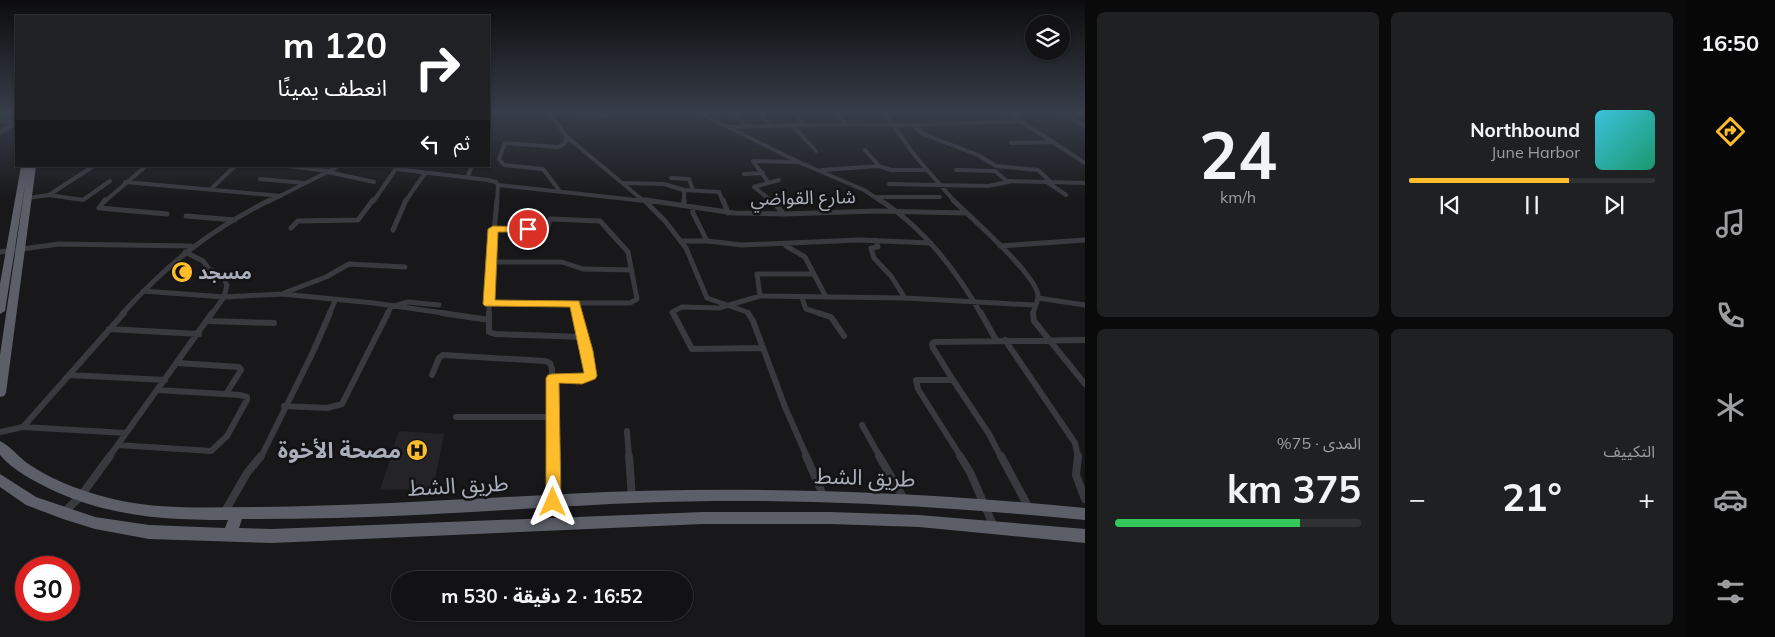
<!DOCTYPE html>
<html lang="ar">
<head>
<meta charset="utf-8">
<style>
	:root { --surface:#121214; --page:#1f2022; --text:#f1f3f6; --muted:#9c9ea0; --line:#313234; --accent:#ffbd2b }
	body { margin:0; font-family:Mulish,"Noto Sans Arabic",sans-serif; background:var(--page); color:var(--text); direction:rtl; height:100vh; display:flex; flex-direction:column; font-size:19px; white-space:nowrap }
	* { box-sizing:border-box; margin:0 }
	p { font-size:16px; color:var(--muted) }
	.icon { flex:none; width:28px; height:28px; fill:none; stroke:currentColor; stroke-width:2; stroke-linecap:round; stroke-linejoin:round }
	.map { position:relative; flex:1; overflow:hidden; direction:ltr }
	.panel { display:flex; flex-direction:column; gap:12px; padding:12px; background:#0a0a0b; width:600px }
	.panel>* { flex:none }
	.top-card { position:absolute; left:15px; top:15px; width:475px; height:152px; border-radius:0px; box-shadow:0 1px 4px #0004,0 0 0 1px var(--line); direction:rtl; background:#202124; color:#fff; overflow:hidden }
	.controls { position:absolute; left:1025px; top:15px; display:grid; gap:10px }
	.controls a { display:grid; place-items:center; width:45px; height:45px; border-radius:50%; background:var(--surface); box-shadow:0 1px 4px #0004,0 0 0 1px var(--line); font-size:25px }
	.speed { position:absolute; left:15px; top:556px; display:flex; gap:10px; font-size:25px; font-weight:700; text-align:center }
	.speed>* { display:grid; place-content:center; width:65px; height:65px; border-radius:50%; background:var(--surface); box-shadow:0 1px 4px #0004,0 0 0 1px var(--line); line-height:1 }
	.speed .limit { border:8px solid #d22; background:#fff; color:#111 }
	.pin { position:absolute; display:grid; place-items:center; width:42px; height:42px; color:#fff; margin:-21px; border:2px solid #fff; border-radius:50%; box-shadow:0 1px 5px #0007 }
	.me { position:absolute; width:55px; margin:-28px; rotate:0deg; stroke-linejoin:round; filter:drop-shadow(0 0 4px #0008) }
	.turn { display:flex; align-items:center; gap:18px; height:105px; padding:0 20px; font-size:22px }
	.turn .icon { width:65px; height:65px; stroke-width:2.5 }
	.turn b { display:block; font-size:35px; line-height:42px }
	.then { display:flex; align-items:center; height:48px; padding:0 20px; background:#0003; gap:10px; font-size:19px }
	.big { font-size:38px; font-weight:700; line-height:1.1 }
	.panel .tile { flex:1; display:flex; flex-direction:column; justify-content:center; gap:8px; min-width:0; padding:0 18px; border-radius:8px; background:var(--page) }
	.panel .dial { align-items:center; gap:0 }
	.dial b { font-size:65px; line-height:1 }
	.song { display:flex; align-items:center; gap:15px }
	.cover { width:60px; height:60px; border-radius:8px; background:linear-gradient(135deg,hsl(190 70% 55%),hsl(160 70% 35%)) }
	.played { height:5px; border-radius:2px; background:linear-gradient(90deg,var(--accent) 65%,var(--line) 65%) }
	.keys { display:flex; justify-content:space-around; direction:ltr }
	.heat { display:flex; justify-content:space-between; align-items:center; font-size:28px; direction:ltr }
	.charge { height:8px; border-radius:4px; background:linear-gradient(90deg,#34c759 75%,var(--line) 0) }
	.panel .tiles { flex:1; display:grid; gap:12px; grid-template-columns:repeat(2,1fr) }
	.trip { position:absolute; left:391px; top:571px; width:302px; height:50px; border-radius:25px; background:var(--surface); box-shadow:0 1px 4px #0004,0 0 0 1px var(--line); font-weight:700; line-height:50px; text-align:center; direction:rtl }
	main { display:flex; flex:1; min-height:0 }
	.menu { display:flex; flex-direction:column; width:90px; justify-content:space-around; align-items:center; background:#070708; color:var(--muted) }
	.menu .icon { width:35px; height:35px }
	.menu .selected { color:var(--accent) }
	.menu b { font-size:22px; color:var(--text) }
	.map>svg:first-child { display:block }
</style>
</head>
<body>
<main>
<nav class="menu">
<b>16:50</b>
<svg class="icon selected" aria-label="directions" viewBox="0 0 24 24"><path d="M12 3l9 9-9 9-9-9zM9 14v-3h6M13 9l2 2-2 2"/></svg>
<svg class="icon" aria-label="music" viewBox="0 0 24 24"><path d="M9 18V5l10-2v13"/><circle cx="6" cy="18" r="3"/><circle cx="16" cy="16" r="3"/></svg>
<svg class="icon" aria-label="phone" viewBox="0 0 24 24"><path d="M5 4h4l2 5-3 2q2 4 5 5l2-3 5 2v4C11 20 4 13 5 4z"/></svg>
<svg class="icon" aria-label="climate" viewBox="0 0 24 24"><path d="M12 3v18M4 7l16 10M4 17L20 7"/></svg>
<svg class="icon" aria-label="car" viewBox="0 0 24 24"><path d="M5 17H2v-5l4-1 3-4h7l3 4 3 1v5h-3M9 17h6M6 11h13"/><circle cx="7" cy="17" r="2"/><circle cx="17" cy="17" r="2"/></svg>
<svg class="icon" aria-label="filters" viewBox="0 0 24 24"><path d="M4 7h16M4 17h16"/><circle cx="9" cy="7" r="2"/><circle cx="15" cy="17" r="2"/></svg>
</nav>
<section class="panel">
<div class="tiles">
<div class="tile">
<div class="song"><i class="cover"></i><div><b>Northbound</b><p>June Harbor</p></div></div>
<div class="played"></div>
<div class="keys"><svg class="icon" aria-label="previous" viewBox="0 0 24 24"><path d="M18 5L8 12l10 7zM5 5v14"/></svg><svg class="icon" aria-label="pause" viewBox="0 0 24 24"><path d="M8 5v14M16 5v14"/></svg><svg class="icon" aria-label="next" viewBox="0 0 24 24"><path d="M6 5l10 7-10 7zM19 5v14"/></svg></div>
</div>
<div class="tile dial"><b>24</b><p>km/h</p></div>
<div class="tile"><p>التكييف</p>
<div class="heat"><a>−</a><b class="big">21°</b><a>+</a></div>
</div>
<div class="tile"><p>المدى · 75%</p><b class="big">375 km</b><div class="charge"></div></div>
</div>
</section>
<div class="map">
<svg width="1085" height="637" viewBox="0 0 1085 637">
	<rect width="100%" height="100%" fill="#18181a"/>
	<!-- built -->
	<path fill="#242428" d="M399 431 444 434 433 489 380 490Z"/>
	<g fill="none" stroke-linecap="round" stroke-linejoin="round">
		<!-- minor-far3 -->
		<path stroke="#393a40" stroke-width="4" d="M549 112 567 137 645 202
			M568 112 606 116
			M697 112 801 163 864 190 882 202
			M734 112 746 127
			M758 112 770 126
			M793 112 804 125
			M837 112 846 124
			M883 112 916 157 955 202
			M1012 112 1022 122 1085 163
			M1046 112 1085 113
			M1063 114 1085 126
			M0 121 16 122
			M913 125 1021 121
			M793 126 816 151
			M729 127 846 124 913 125 923 134 978 155 996 166 1038 170 1051 182
			M0 132 16 123
			M1011 143 1053 142
			M865 150 879 166
			M753 161 798 162
			M753 161 768 182
			M287 166 329 171
			M396 169 488 180 496 182 498 185 654 202
			M822 170 879 166 891 170H927
			M328 172 374 182
			M744 174 763 173
			M467 178 472 166
			M671 178 689 179 693 190
			M260 179 305 183
			M1008 181 1047 182 1066 195
			M125 182 281 196
			M1049 182 1085 183
			M625 183 664 184 684 190 719 192 723 202
			M889 184 988 186 1008 182 995 171 956 170
			M212 188 235 166
			M559 190 543 169 504 165 499 159 505 143 558 147 564 144 567 137
			M684 190V202
			M49 195 92 167
			M877 197H940
			M28 198 49 195 83 200 110 181
			M104 202 146 166
			M268 202 339 166
			M373 202 397 167
			M405 202 425 173
			M497 202 498 185
			M773 202 754 187 779 180"/>
		<!-- minor-far2 -->
		<path stroke="#393a40" stroke-width="5" d="M105 200 99 208 167 214
			M644 200 665 221 686 248 707 298 747 312 748 314
			M646 200 734 213 784 214 876 211 965 213
			M684 200V205
			M723 200 728 213
			M771 200 784 214
			M880 200C924 228 956 270 981 314
			M953 200C969 216 1038 276 1038 296 1038 302 1034 308 1033 314
			M692 207 693 213 707 241
			M186 216 235 220
			M291 228 298 221 358 220 373 200
			M393 230 406 200
			M875 240 878 247 871 248 874 258 891 276 905 298
			M682 241H707L742 245 859 240 931 243
			M786 246 805 257 826 297
			M1000 246 1085 240
			M0 252 59 244 191 246
			M185 252 203 261 209 269 222 275 227 285 224 297 282 294 374 303 450 314
			M491 262H562L583 269 632 270
			M143 291 224 297 212 314
			M284 293 326 277 349 264 405 267
			M760 296 757 274H813
			M802 298 806 309 822 314
			M1038 298 1085 305
			M489 303H630L637 299 628 252 600 221 550 219 547 230 493 229
			M575 303 578 314
			M122 314C167 264 210 230 270 200
			M329 314 336 299
			M387 314 391 307 408 302 439 305
			M489 314 490 277 497 200
			M673 314 672 312 682 307 719 308 760 296 905 298 1034 305"/>
		<!-- minor-far1 -->
		<path stroke="#393a40" stroke-width="6" d="M442 313 489 320
			M489 313V332L495 334 584 337
			M673 313 692 349 762 348
			M748 313 753 321 785 407 807 457
			M818 313 831 317 844 336
			M981 313 996 340
			M1033 313 1034 321 1085 384
			M208 321 274 323
			M109 329 199 334
			M1005 340 1075 443 1078 457
			M178 363 239 367 241 370 226 394
			M69 375 165 380
			M432 375 439 358 443 355 545 361 550 363 552 369 553 457
			M552 378 582 379 591 376 577 313
			M953 380 933 348 932 344 934 342 1085 340
			M284 406 327 408 342 404 388 313
			M456 417H553
			M862 425 880 457
			M23 427 126 433
			M627 431 629 457
			M0 432 23 427 124 313
			M118 445 211 451 227 436 247 400V397L240 395 158 390
			M109 457 212 313
			M261 457 313 352 330 313
			M961 457 918 389 916 380H953L989 434 1001 457"/>
		<!-- minor -->
		<path stroke="#393a40" stroke-width="8" d="M553 456V502
			M629 456 632 498
			M806 456 823 495
			M879 456 904 499
			M960 456 970 472 994 527
			M1001 456 1029 508
			M1078 456 1076 475 1085 499
			M63 513 80 497 110 456
			M224 513 247 473 261 456"/>
		<!-- trunk -->
		<path fill="#5c5e68" fill-rule="evenodd" d="M21 166H36L6 393 4 396 0 397V355L26 179 5 311 0 314V284Z
			M0 441C11 446 19 458 30 465 57 483 90 494 122 501 167 510 215 507 260 507 362 506 463 499 565 494 739 485 912 491 1085 508V520C961 508 837 500 713 501 614 502 515 510 416 515 358 518 300 519 242 519L239 528 272 529 703 512H830L919 515 1085 529V543L919 527 830 524H703L272 543 149 539 95 529 63 519 26 505 0 487V474L36 497 95 517 149 525 225 528 228 520C164 520 110 517 50 489 32 480 13 470 0 455Z"/>
	</g>
	<!-- sky -->
	<linearGradient id="sky" x2="0" y2="1"><stop stop-color="#0d0d0e"/><stop offset="0.56" stop-color="#373d49"/><stop offset="1" stop-color="#373d49" stop-opacity="0"/></linearGradient>
	<rect width="1085" height="201" fill="url(#sky)"/>
	<!-- route -->
	<path fill="#ffbd2b" stroke="#a67b1c" d="M493 226 528 227 533 229 528 232H498L495 300 579 301 593 351 597 376 595 379 582 384 559 383 561 502 559 506 553 508 548 506 546 502V378L548 375 552 374 584 373 570 307 485 306 483 304 488 229Z"/>
	<!-- icons -->
	<defs>
		<g id="mosque-disc" transform="scale(1.125)"><circle r="9.5" fill="#ffbd2b" stroke="#131315"/><path d="M3.5-4.9A6 6 0 1 0 3.5 4.9A5 5 0 1 1 3.5-4.9Z" fill="#111"/></g>
		<g id="hospital-disc" transform="scale(1.125)"><circle r="9.5" fill="#ffbd2b" stroke="#131315"/><path d="M-5-5h3v3.5h4V-5h3V5h-3V1.5h-4V5h-3Z" fill="#111"/></g>
	</defs>
	<g fill-rule="evenodd">
		<use href="#mosque-disc" x="182" y="272"/>
		<use href="#hospital-disc" x="417" y="450"/>
	</g>
	<g text-anchor="middle" stroke-width="5" stroke-linejoin="round" paint-order="stroke">
		<!-- street labels -->
		<g font-size="19" fill="#a9aebb" stroke="#131315">
			<text transform="translate(803 197) rotate(-1)" y="7">شارع القواضي</text>
		</g>
		<!-- poi labels -->
		<g font-size="19" font-weight="bold" fill="#a9aebb" stroke="#131315" text-anchor="start">
			<text x="198" y="279">مسجد</text>
		</g>
		<!-- near-poi labels -->
		<g font-size="22" font-weight="bold" fill="#a9aebb" stroke="#131315" text-anchor="end">
			<text x="401" y="458">مصحة الأخوة</text>
		</g>
		<!-- near-street labels -->
		<g font-size="22" fill="#a9aebb" stroke="#131315">
			<text transform="translate(865 477) rotate(2)" y="8">طريق الشط</text>
			<text transform="translate(458 485) rotate(-3)" y="8">طريق الشط</text>
		</g>
	</g>
</svg>
<div class="controls">
<a><svg class="icon" aria-label="layers" viewBox="0 0 24 24"><path d="M12 4l9 5-9 5-9-5zM3 14l9 5 9-5"/></svg></a>
</div>
<div class="speed"><div class="limit">30</div></div>
<div class="pin" style="left:528px;top:229px;background:#d93025"><svg class="icon" aria-label="arrive" viewBox="0 0 24 24"><path d="M6 21V4h12l-3 4 3 4H6"/></svg></div>
<svg class="me" style="left:553px;top:502px" viewBox="-20 -20 40 40"><path d="M0-17L14 15 0 8-14 15z" fill="#ffbd2b" stroke="#fff" stroke-width="4"/></svg>
<div class="trip">16:52 · 2 دقيقة · 530 m</div>
<div class="top-card">
<div class="turn"><svg class="icon" aria-label="right" viewBox="0 0 24 24"><path d="M7 20v-9h11M14 6l5 5-5 5"/></svg><div><b>120 m</b>انعطف يمينًا</div></div>
<div class="then">ثم<svg class="icon" aria-label="left" viewBox="0 0 24 24"><path d="M17 20v-9H6M10 6l-5 5 5 5"/></svg></div>
</div>
</div>
</main>
</body>
</html>
